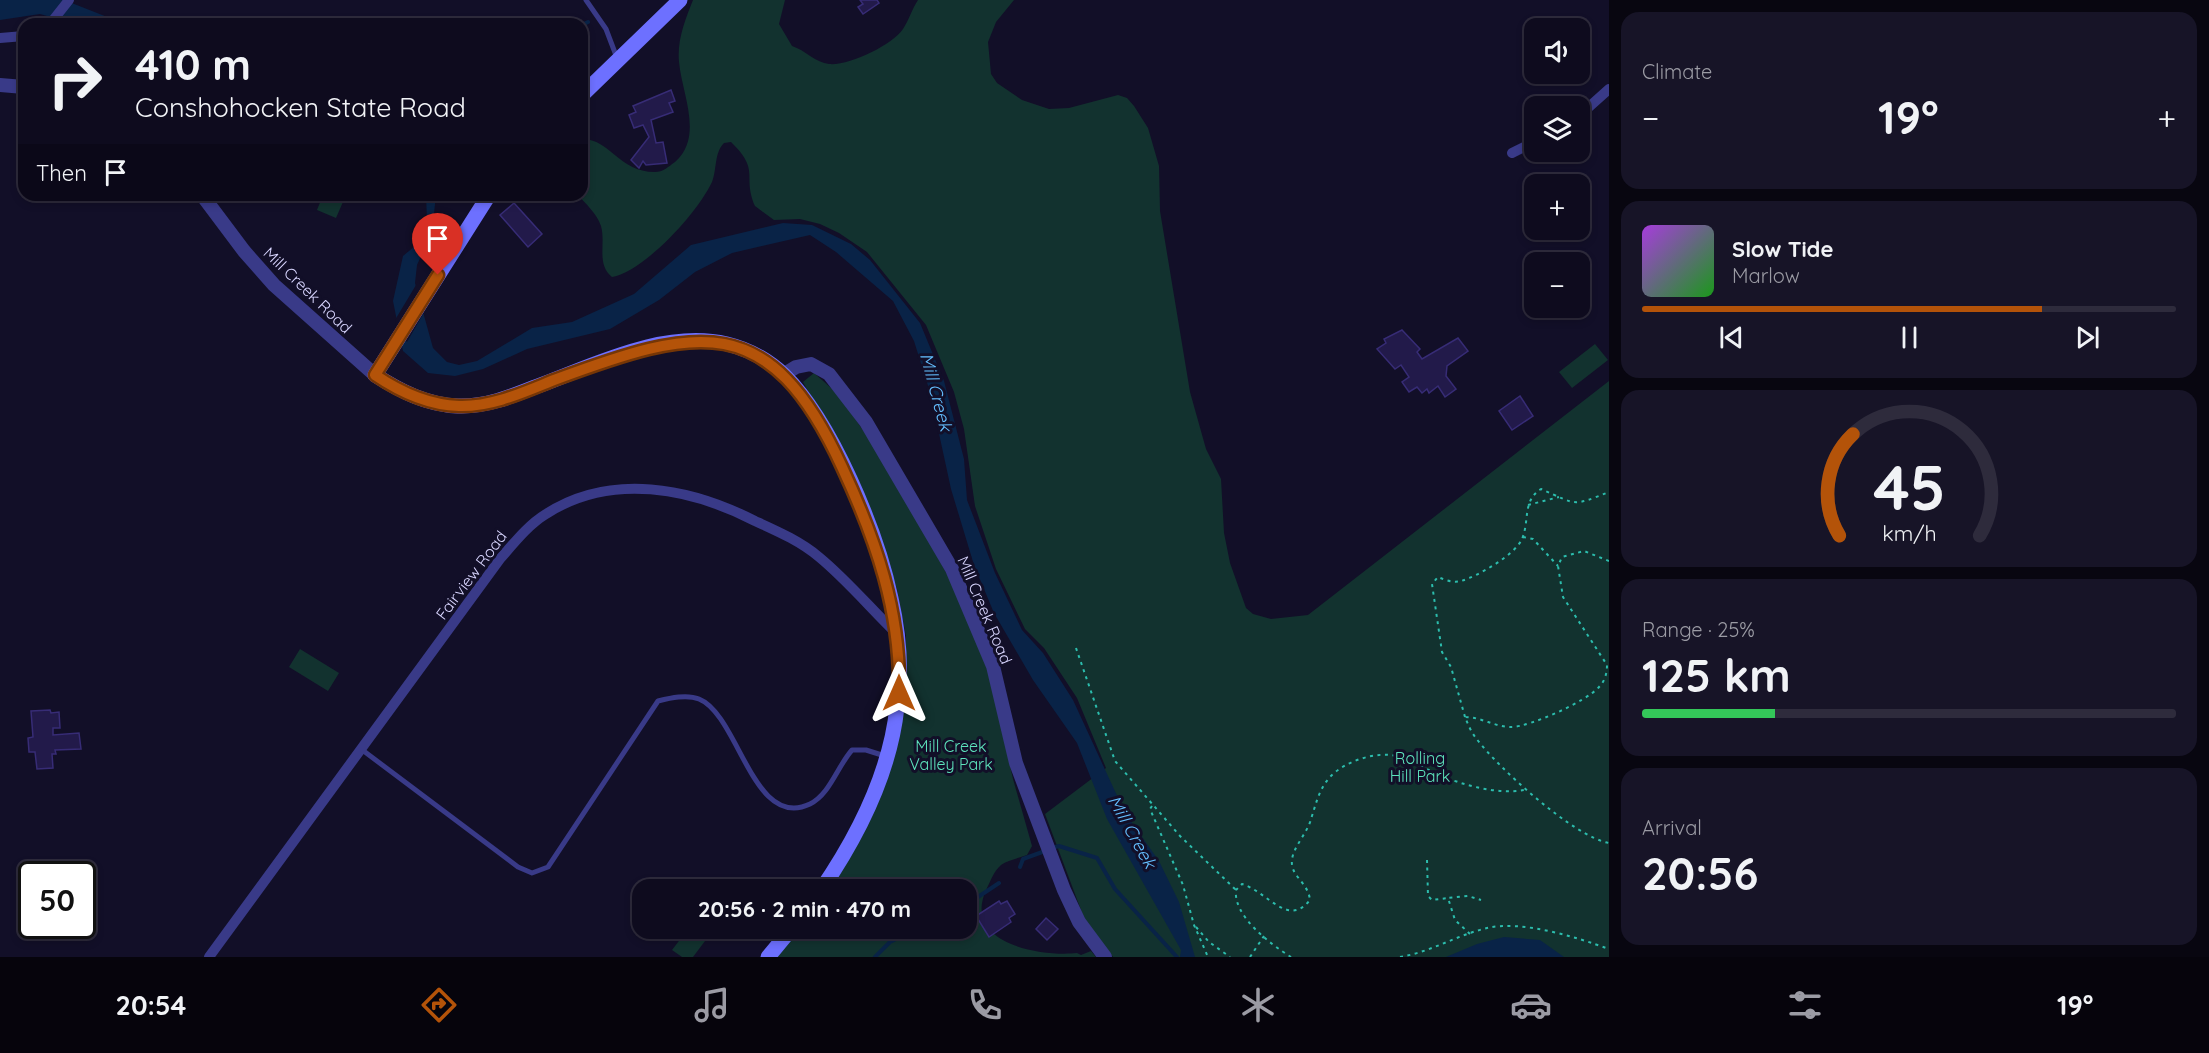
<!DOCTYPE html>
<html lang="en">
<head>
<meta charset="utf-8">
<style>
	:root { --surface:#0e0b1e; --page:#171427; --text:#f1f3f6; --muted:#9b9ba4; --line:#2e2b3c; --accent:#b45309 }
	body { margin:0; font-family:Quicksand,sans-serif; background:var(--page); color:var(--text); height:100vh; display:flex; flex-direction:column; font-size:22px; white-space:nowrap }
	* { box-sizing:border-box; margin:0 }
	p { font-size:20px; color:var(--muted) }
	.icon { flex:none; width:33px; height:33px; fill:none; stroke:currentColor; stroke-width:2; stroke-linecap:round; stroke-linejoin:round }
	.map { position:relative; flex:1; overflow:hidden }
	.side { display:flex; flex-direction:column; gap:12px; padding:12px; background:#080610; width:600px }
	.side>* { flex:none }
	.top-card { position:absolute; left:18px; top:18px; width:570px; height:183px; border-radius:18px; box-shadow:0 3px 9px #0003,0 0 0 2px var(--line); background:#0e0b1e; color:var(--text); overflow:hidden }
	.tools { position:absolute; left:1524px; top:18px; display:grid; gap:12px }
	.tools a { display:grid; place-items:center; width:66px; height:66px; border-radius:12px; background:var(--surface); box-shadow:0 3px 9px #0003,0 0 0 2px var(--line); font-size:30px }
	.speed { position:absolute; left:18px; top:861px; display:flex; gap:12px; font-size:30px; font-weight:700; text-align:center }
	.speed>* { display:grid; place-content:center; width:78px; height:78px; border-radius:50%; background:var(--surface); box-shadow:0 3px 9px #0003,0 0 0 2px var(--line); line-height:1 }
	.speed .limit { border:3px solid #111; border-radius:9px; background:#fff; color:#111 }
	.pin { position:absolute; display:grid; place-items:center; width:51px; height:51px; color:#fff; margin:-62px -26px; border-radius:50% 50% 50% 0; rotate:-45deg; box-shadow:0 0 6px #0007 }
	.pin .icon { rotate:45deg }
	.me { position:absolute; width:66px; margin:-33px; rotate:0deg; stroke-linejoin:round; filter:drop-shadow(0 0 4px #0008) }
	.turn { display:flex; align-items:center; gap:21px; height:126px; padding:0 18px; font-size:27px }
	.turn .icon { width:78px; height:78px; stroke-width:2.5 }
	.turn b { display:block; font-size:42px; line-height:51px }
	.then { display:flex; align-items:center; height:57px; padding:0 18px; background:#0003; gap:12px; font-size:22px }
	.big { font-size:45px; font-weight:700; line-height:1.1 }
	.side .widget { flex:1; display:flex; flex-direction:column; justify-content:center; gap:9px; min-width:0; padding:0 21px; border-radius:18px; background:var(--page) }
	.side .dial { align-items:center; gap:0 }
	.dial svg { height:156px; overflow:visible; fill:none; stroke:var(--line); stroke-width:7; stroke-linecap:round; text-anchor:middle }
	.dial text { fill:var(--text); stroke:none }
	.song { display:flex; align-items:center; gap:18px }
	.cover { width:72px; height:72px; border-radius:9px; background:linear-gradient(135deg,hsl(280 70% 55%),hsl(120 70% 35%)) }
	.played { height:6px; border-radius:3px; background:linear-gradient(90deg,var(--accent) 75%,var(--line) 75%) }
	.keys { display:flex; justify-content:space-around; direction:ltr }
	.heat { display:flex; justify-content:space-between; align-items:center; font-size:33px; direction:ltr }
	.charge { height:9px; border-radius:4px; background:linear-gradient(90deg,#34c759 25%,var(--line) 0) }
	.trip { position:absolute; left:632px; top:879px; width:345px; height:60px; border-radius:18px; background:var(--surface); box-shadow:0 3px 9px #0003,0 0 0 2px var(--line); font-weight:700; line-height:60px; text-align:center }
	.tab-bar { display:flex; height:96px; justify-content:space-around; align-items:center; background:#06040c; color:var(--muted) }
	.tab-bar .icon { width:42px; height:42px }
	.tab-bar .selected { color:var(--accent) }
	.tab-bar b { font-size:27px; color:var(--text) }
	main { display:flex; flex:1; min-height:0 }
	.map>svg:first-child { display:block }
</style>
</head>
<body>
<main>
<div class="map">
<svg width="1609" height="957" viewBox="0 0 1609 957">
	<rect width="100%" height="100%" fill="#120f28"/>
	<!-- green -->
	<path fill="#12322f" d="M693 0H785L779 24 792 46C805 50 816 63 829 64 849 66 892 45 903 29 909 20 912 9 918 0H1014L996 22 988 42 991 74 997 83 1022 100 1049 109 1069 108 1118 95 1127 98 1134 106 1148 128 1159 166 1160 211 1190 392 1206 449 1221 479 1224 533 1230 563 1246 608 1253 614 1271 619 1308 615 1609 381V957H1113L1084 918 1045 814 1106 768 1077 698 1044 648 1025 629 996 569 975 506 964 429 954 392 926 325 867 252 839 233 820 224 800 219 774 220 755 206C742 175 761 171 731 142L724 143C714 153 717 170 712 182 698 212 645 271 612 277 596 264 606 244 601 226 597 214 586 204 578 195H582V139C611 139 618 172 655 172 663 172 668 167 675 162 704 137 682 94 679 62 677 40 685 20 693 0Z
		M323 195H346L336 218 317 210Z
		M1595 344 1608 360 1572 388 1559 372Z
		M814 373 838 394 889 468 961 600 987 663 1013 779 1032 846 1027 855C1019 858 1008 860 1001 865 994 871 991 880 987 888 960 943 1040 957 1077 953L1081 955 1091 951 1096 957H776L799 929 966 928V890L828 889 867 823 906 679V636L897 589 877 532 844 456 803 382Z
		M300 649 339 673 328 691 289 667Z
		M688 929H714L693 957H682L672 950Z"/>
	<!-- water -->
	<path fill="#092347" d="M0 0H64L125 24H76L40 14 0 20Z
		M426 195H436L432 232 417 265 415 283 433 348 447 362 459 365 477 361 532 328 572 322 634 294 691 245 783 223 812 225 851 244 870 260 920 323 944 381 964 459 967 500 995 573 1022 630 1043 653 1073 700 1125 813 1159 861 1179 902 1195 957H1180L1181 950 1107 819 1077 743 1033 680 994 613 974 565 951 489 930 392 914 341 893 301 836 252 810 235 732 253 695 272 659 300 610 329 527 349 483 369 455 376 428 373 403 351 393 301 403 256 415 246 427 220Z
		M1504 937 1540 940 1564 957H1446L1477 944Z"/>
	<!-- pier -->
	<path fill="#120f28" d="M419 280 426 309 407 342 396 330 395 320Z"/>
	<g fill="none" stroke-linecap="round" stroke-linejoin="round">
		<!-- stream -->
		<path stroke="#092347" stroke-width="4" d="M582 25 588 22
			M1052 848 1059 846 1097 858 1115 889 1177 957
			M1020 867 1023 859 1045 851
			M966 905 999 883
			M875 957 890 942 918 928"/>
	</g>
	<!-- building -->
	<path fill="#221a4a" stroke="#372c76" stroke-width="1.5" d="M860 0H877L879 3 863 14 858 7 863 4Z
		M671 90 675 101 669 103 673 112 651 120 656 143 663 142 667 163 646 165 643 161 639 168 631 160 649 137 643 125 634 128 629 115 636 112 633 106Z
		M514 203 542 234 528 247 500 215Z
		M1402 330 1420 349 1417 352 1422 359 1458 338 1468 351 1447 366 1446 376 1456 389 1445 397 1438 386 1429 393 1427 389 1422 393 1417 387 1409 392 1402 382 1409 377 1401 365 1395 369 1377 349 1386 343 1384 339Z
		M1520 396 1533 416 1512 430 1499 411Z
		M50 710 51 713 59 712 60 728H53V735L79 733 81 749 55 750 56 754H52L53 768 37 769 35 752H29L28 738 33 737 31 711Z
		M999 901 1001 904 1007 901 1015 914 1009 918 1011 922 989 937 976 916Z
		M1046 918 1058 929 1047 940 1036 929Z"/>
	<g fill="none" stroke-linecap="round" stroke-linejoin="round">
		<!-- path -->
		<path stroke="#2cbdad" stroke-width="2" stroke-dasharray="3 4.5" stroke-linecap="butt" d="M1528 505 1559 497
			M1523 537 1533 539 1558 566
			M1609 561 1584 551 1562 557 1558 566 1563 597 1607 665C1607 673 1605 681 1599 687 1587 701 1530 727 1511 727 1495 727 1481 717 1465 717 1468 724 1471 732 1476 738 1497 767 1574 837 1609 843
			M1076 648 1115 761 1180 836 1236 890
			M1465 717 1451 667 1442 652 1432 584 1438 577C1445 580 1453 583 1461 581 1478 576 1515 555 1522 539 1530 520 1522 501 1541 489 1578 505 1571 507 1609 492
			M1152 806 1150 809 1183 885 1194 925 1208 957
			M1427 860 1428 896 1432 900 1448 898
			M1196 927 1209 942 1230 957
			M1470 934 1455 920 1448 898 1468 896 1481 900
			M1250 957 1264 936
			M1291 957C1270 944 1233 916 1236 890L1242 884C1268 892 1288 928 1310 900 1308 882 1290 876 1292 860 1293 847 1308 832 1311 819 1316 804 1319 789 1330 777 1345 761 1376 751 1397 756 1413 760 1425 769 1439 775 1463 785 1498 795 1524 790
			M1400 957C1431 952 1457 935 1487 928 1522 920 1576 937 1609 949"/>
		<!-- service -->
		<path stroke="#393a88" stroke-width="5" d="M586 0 606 29 617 58
			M361 749 518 867 532 873 548 867 658 701C670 698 687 694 699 699 739 715 753 831 810 804 830 794 837 767 852 750H866L885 756"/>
		<!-- minor -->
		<path stroke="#393a88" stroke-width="10" d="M50 24 69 0
			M0 38 24 36
			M1580 115 1609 89
			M1512 153 1534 142
			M209 957 500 559C514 543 528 525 546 514 611 472 691 488 755 521 777 531 800 541 819 557 847 580 871 609 897 634"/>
		<!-- tertiary -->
		<path stroke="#393a88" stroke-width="14" d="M0 85 24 87
			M202 195 244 251 274 285 375 375
			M783 375 796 367 811 364 829 374 866 422 952 569 993 666 1016 763 1064 890 1079 922 1105 957"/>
		<!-- secondary -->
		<path stroke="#6d70ff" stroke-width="15" d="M582 95 680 0
			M489 195 375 375C400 391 427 405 458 406 485 407 510 397 535 387 593 366 663 329 727 344 748 349 768 360 784 375 832 422 877 532 891 598 899 633 902 671 897 707 890 773 858 836 821 890
			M768 957 792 928"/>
	</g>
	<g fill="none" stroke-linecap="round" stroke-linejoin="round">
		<!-- route casing -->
		<g stroke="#753606" stroke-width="15">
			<path id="route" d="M438 275 375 375C400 392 428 405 459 406 492 407 524 392 554 380 697 327 769 308 842 467 876 540 901 612 899 693"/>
		</g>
		<!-- route -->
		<use href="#route" stroke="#b45309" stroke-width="10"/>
	</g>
	<g text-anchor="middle" stroke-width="6" stroke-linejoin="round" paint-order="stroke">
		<!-- street labels -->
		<g font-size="16" fill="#d9d6ff" stroke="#120f28">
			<text transform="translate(308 290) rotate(44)" y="6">Mill Creek Road</text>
			<text transform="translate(471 575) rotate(-53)" y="6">Fairview Road</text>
			<text transform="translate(985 610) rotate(67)" y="6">Mill Creek Road</text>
		</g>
		<!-- park labels -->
		<g font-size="16" fill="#5de3bc" stroke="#120f28">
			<text x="951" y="752">Mill Creek<tspan x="951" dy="18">Valley Park</tspan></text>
			<text x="1420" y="764">Rolling<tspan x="1420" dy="18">Hill Park</tspan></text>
		</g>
		<!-- water labels -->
		<g font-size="18" font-style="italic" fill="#64bfff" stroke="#120f28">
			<text transform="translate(936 392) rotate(75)" y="6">Mill Creek</text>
			<text transform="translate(1132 832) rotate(61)" y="6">Mill Creek</text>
		</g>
	</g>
</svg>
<div class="tools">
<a><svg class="icon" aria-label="sound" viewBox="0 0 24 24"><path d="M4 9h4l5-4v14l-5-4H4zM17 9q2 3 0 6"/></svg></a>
<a><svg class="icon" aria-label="layers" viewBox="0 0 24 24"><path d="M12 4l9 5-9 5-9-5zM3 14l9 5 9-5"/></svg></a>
<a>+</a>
<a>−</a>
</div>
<div class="speed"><div class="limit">50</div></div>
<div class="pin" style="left:438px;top:275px;background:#d93025"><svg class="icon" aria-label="arrive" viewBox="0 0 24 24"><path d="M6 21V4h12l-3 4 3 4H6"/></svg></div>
<svg class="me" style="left:899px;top:693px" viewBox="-20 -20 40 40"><path d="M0-17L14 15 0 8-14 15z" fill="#b45309" stroke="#fff" stroke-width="4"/></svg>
<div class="trip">20:56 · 2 min · 470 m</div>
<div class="top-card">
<div class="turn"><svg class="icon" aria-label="right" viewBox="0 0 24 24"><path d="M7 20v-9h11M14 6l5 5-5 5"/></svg><div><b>410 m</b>Conshohocken State Road</div></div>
<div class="then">Then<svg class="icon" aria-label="arrive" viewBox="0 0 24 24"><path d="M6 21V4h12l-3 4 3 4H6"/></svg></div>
</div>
</div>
<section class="side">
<div class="widget"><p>Climate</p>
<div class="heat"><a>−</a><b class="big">19°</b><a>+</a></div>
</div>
<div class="widget">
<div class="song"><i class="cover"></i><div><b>Slow Tide</b><p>Marlow</p></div></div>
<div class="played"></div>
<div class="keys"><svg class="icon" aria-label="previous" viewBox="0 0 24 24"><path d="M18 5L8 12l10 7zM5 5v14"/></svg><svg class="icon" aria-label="pause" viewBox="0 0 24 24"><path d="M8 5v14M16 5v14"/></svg><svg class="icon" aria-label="next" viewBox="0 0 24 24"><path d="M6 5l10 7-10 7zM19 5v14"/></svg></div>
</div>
<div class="widget dial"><svg viewBox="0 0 100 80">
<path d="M14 69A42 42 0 1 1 86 69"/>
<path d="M14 69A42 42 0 0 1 21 17" stroke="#b45309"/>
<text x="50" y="56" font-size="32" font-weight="700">45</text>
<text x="50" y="72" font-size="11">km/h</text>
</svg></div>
<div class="widget"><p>Range · 25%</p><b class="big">125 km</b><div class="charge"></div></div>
<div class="widget"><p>Arrival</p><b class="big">20:56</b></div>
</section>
</main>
<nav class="tab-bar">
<b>20:54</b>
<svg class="icon selected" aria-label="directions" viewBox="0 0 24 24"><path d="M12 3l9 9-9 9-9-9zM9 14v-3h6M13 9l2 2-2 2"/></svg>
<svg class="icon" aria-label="music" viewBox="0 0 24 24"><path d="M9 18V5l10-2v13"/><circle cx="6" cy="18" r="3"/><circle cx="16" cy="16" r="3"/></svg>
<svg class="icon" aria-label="phone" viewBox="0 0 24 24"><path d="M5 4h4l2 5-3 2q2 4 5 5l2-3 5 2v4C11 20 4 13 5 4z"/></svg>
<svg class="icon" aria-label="climate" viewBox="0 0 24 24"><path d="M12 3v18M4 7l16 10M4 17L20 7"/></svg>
<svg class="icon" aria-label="car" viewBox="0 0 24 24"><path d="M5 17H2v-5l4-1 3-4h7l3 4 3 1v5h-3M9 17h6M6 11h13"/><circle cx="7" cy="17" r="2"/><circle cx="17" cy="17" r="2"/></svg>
<svg class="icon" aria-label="filters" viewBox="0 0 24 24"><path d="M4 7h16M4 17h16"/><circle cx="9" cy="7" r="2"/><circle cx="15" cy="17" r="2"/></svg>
<b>19°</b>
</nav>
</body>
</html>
